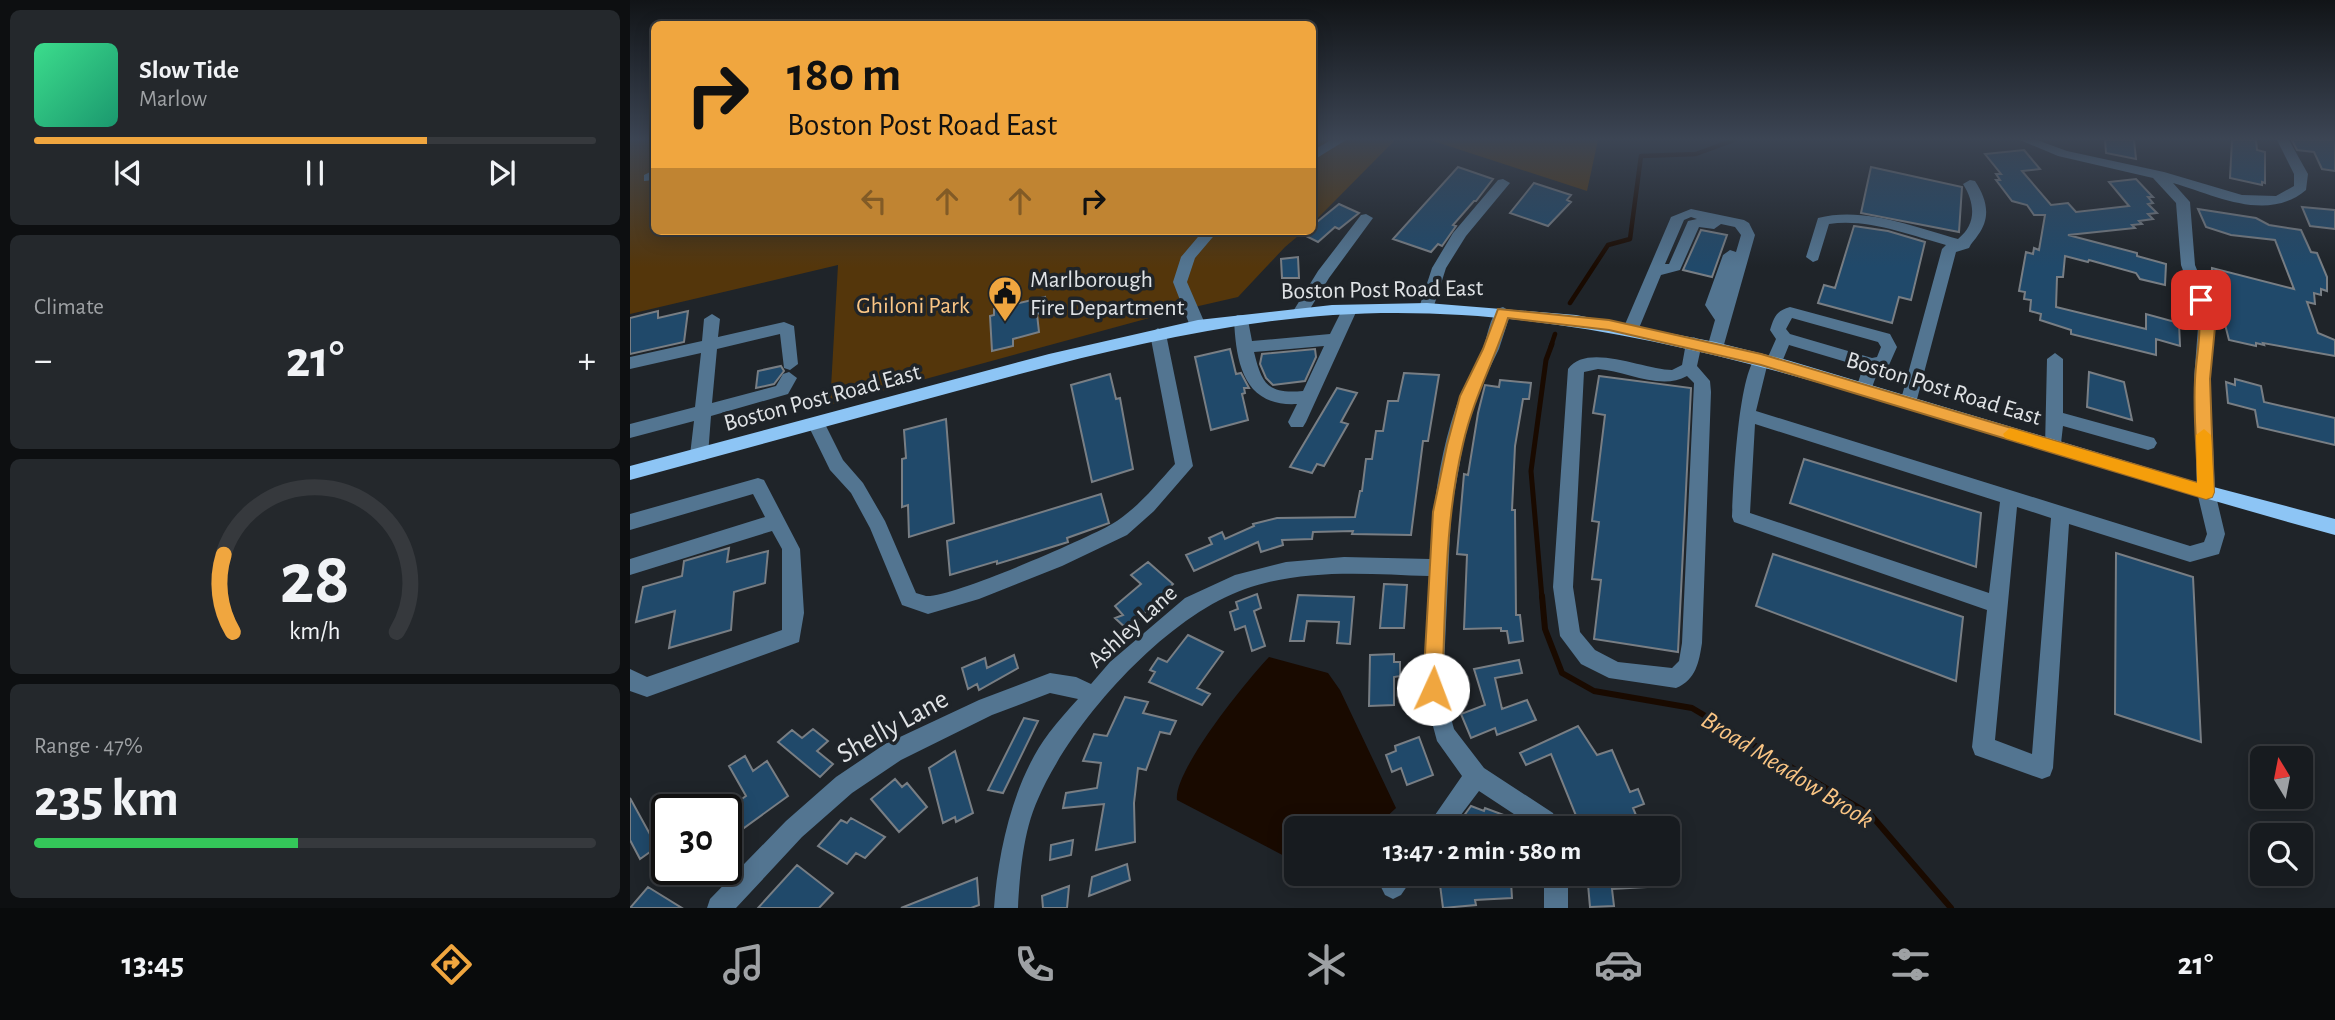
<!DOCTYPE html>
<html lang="en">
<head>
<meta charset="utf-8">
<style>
	:root { --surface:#171b1f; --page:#24282c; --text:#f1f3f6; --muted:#9ea1a4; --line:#36393d; --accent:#f0a63f }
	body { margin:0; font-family:"Alegreya Sans",sans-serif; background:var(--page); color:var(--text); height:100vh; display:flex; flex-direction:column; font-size:26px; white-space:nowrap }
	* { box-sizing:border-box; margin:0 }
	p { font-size:23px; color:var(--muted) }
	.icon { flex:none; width:38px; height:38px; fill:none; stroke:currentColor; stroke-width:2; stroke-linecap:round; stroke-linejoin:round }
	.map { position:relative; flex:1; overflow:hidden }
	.side { display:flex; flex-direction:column; gap:10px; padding:10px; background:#0d0f11; width:630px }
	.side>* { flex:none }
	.top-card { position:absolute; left:21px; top:21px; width:665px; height:214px; border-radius:10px; box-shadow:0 4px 18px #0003,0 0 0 2px var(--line); background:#f0a63f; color:#111; overflow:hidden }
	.needle { width:46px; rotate:350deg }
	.fabs { position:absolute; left:1620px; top:746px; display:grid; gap:14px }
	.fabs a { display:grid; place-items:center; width:63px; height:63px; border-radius:10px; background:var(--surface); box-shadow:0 4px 18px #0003,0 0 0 2px var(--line); font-size:35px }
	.speed { position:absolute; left:21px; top:794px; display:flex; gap:14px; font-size:35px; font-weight:700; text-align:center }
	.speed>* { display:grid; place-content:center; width:91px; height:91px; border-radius:50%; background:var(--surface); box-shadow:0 4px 18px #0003,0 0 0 2px var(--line); line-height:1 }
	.speed .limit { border:4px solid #111; border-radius:10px; background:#fff; color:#111 }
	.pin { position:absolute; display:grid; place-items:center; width:60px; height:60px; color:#fff; margin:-30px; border-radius:14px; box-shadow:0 4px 10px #0006 }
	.me { position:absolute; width:77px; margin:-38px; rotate:2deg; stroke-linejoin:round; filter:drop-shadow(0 0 5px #0008) }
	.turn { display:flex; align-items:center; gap:24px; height:147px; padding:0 21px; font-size:32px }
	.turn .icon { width:91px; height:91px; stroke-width:2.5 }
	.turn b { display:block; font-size:49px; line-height:60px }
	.lanes { display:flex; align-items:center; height:66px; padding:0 21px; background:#0003; justify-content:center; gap:35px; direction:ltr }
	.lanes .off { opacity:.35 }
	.big { font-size:52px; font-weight:600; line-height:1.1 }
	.side .card { flex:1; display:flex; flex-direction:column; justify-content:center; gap:10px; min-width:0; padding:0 24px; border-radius:10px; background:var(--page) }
	.side .dial { align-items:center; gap:0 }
	.dial svg { height:182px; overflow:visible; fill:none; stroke:var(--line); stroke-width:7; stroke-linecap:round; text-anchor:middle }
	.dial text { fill:var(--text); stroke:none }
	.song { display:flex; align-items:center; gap:21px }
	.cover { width:84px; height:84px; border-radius:10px; background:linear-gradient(135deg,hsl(150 70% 55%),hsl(160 70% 35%)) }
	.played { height:7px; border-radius:4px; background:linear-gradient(90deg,var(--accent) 70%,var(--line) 70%) }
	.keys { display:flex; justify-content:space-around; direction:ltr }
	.heat { display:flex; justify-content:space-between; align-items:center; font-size:38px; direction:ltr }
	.charge { height:10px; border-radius:5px; background:linear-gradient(90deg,#34c759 47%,var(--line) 0) }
	.trip { position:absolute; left:654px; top:816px; width:396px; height:70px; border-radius:10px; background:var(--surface); box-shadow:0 4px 18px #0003,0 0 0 2px var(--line); font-weight:600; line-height:70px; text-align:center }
	.tabs { display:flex; height:112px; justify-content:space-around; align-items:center; background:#090b0c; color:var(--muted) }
	.tabs .icon { width:49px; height:49px }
	.tabs .active { color:var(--accent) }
	.tabs b { font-size:32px; color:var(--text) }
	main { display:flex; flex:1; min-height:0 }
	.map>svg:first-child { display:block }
</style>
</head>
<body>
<main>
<section class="side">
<div class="card">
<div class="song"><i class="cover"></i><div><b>Slow Tide</b><p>Marlow</p></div></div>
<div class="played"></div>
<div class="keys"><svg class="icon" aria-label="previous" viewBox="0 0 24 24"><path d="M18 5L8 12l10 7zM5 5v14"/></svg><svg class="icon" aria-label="pause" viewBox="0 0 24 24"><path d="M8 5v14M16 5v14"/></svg><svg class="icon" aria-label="next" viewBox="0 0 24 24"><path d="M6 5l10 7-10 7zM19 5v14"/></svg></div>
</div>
<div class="card"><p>Climate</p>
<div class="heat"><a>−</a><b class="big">21°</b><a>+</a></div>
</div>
<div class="card dial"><svg viewBox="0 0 100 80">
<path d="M14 69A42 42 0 1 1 86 69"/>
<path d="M14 69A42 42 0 0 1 10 35" stroke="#f0a63f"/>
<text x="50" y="56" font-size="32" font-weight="700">28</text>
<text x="50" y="72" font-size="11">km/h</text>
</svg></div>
<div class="card"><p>Range · 47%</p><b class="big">235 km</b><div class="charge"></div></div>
</section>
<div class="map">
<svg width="1705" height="908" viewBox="0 0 1705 908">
	<rect width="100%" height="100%" fill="#1f2429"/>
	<!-- green -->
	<path fill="#54360b" d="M0 140H24V231H674L655 247 608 297 534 314 200 405 208 265 0 314Z
		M683 140H765L683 223Z
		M800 140H968L957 191Z"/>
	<!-- water -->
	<path fill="#190a00" d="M639 657 698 673 710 690 766 808 750 823 739 828H667V856L660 859 547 800C543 771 617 680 639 657Z"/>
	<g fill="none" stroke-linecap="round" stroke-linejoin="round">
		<!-- stream-far2 -->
		<path stroke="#190a00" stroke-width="4.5" d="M940 303 978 245 1000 239 1011 156 1066 154 1104 140
			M921 346 925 334"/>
		<!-- stream-far1 -->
		<path stroke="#190a00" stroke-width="5" d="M912 598 901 471 916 360 922 344"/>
		<!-- stream -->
		<path stroke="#190a00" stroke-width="6" d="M912 596 915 629 932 673 964 691 1062 708 1241 815 1321 908"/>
	</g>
	<!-- building -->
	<path fill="#20496a" stroke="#787e84" stroke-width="2" d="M1475 140H1504L1506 159 1476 153Z
		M1602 140H1626L1627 150 1635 152V183L1632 182V185L1600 178Z
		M1662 140H1705V171L1692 169 1684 152 1667 150Z
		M1394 150 1410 169 1392 171 1421 205 1438 203 1446 212 1499 206 1479 182 1506 179 1523 197H1518L1523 203 1518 204 1527 213 1518 214 1523 219 1509 221 1512 224 1502 225 1505 228 1438 235 1507 253V256L1536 264 1535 285 1510 279 1506 273 1459 260 1458 262 1435 256 1433 277H1427L1426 307 1516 329V314L1549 323 1550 346 1526 339V355L1441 334V330L1410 320 1411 314 1400 311 1401 300 1394 299 1395 292 1389 291 1396 252 1403 254 1404 248 1409 250 1415 215H1404L1397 205 1382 201 1366 180H1370L1366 174H1371L1355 154Z
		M828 167 863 179 846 201H844L823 225 826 226 812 246 808 244 801 252 763 239Z
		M1241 167 1332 187 1329 232 1231 213Z
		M904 183 941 195 937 200 941 202 918 226 880 213Z
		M709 204 729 213 709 229 705 227 688 242 672 234 682 231V226Z
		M1672 207 1705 210V229L1680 226Z
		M1568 209 1626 218 1639 225 1671 230 1681 252 1687 253 1697 277V291L1691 289V295L1684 293 1685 304 1677 302 1688 333 1705 340V356L1633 343 1634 345 1626 343V346L1599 340 1586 289 1581 288 1582 268 1664 289 1645 240 1601 235 1576 227Z
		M1224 226 1258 231 1295 242 1281 300 1269 297 1262 323 1188 303 1194 285 1205 288Z
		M1071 230 1097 235 1082 277 1053 270Z
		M668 257 669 278H652L651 259Z
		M415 297 417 312 407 314 409 332 383 339V346L362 351 360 316 364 315V309Z
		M28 311V318L58 311 54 342 0 354V318Z
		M600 349 606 374 611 373 619 388H614L615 393 612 394 618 420 581 430 565 357Z
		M685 349 686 357 675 381 643 385 636 378 630 364 632 354Z
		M151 366 154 371 144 384 126 388 128 371Z
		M1459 372 1494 382 1502 420 1457 407Z
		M774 373 809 375 798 441H793L781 535 722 534 723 531 683 532 682 539 652 540 653 545 631 552 628 542 564 571 556 555 582 544 579 538 592 532 595 539 624 526 623 524 647 518 725 517 730 491H732L736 459H742L746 431H753L758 401H768Z
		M480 374 486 399 490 398 503 469 462 482 441 385Z
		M969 376 1061 388 1048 652 964 639 971 580 962 579 969 522 962 521 975 415 963 413Z
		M1605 379 1631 386 1634 402 1705 418V445L1628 427 1625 410 1598 403 1596 382 1605 385Z
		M870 380 901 383 899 399H893L885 446 882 510H885L886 615H890L893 641 879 643 877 631H871V628L834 629 837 555 827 554 834 474 838 475 848 413 855 385 869 387Z
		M707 388 727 393 711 422 718 424 694 466 687 464 682 473 660 467Z
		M316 419 324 523 279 537 278 505 272 507V459L276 458 274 430Z
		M1174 459 1351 513 1346 567 1160 503Z
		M471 494 479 523 437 538 438 542 367 564V561L320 575 317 541Z
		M99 548 97 562 138 551 135 583 104 592 101 630 39 648 45 611 6 622 13 587 52 576 54 561Z
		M1486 553 1563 577 1571 742 1485 714Z
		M1143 554 1333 617 1326 681 1126 606Z
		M518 562 543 584 498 630 485 618 493 615 485 606 511 584 501 575Z
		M754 584 777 585 774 628H750Z
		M627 594 631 608 624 611 635 646 622 651 615 626 605 630 600 612 608 609 606 602Z
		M668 595 724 597 720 644 707 643 709 622 677 621 674 641H660Z
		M558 635 593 652 567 688 580 694 572 705 519 682 525 672 520 670 528 658 537 662Z
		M764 654V662H770V676L764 677V705L739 706 740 655Z
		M384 655 388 668 349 690 347 684 338 689 332 668 355 658 357 668Z
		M889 660 892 673 865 678 872 709 897 700 906 720 867 735 865 728 841 738 831 714 855 705 844 669Z
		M495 697 518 702 513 713 546 721 540 734 530 732 516 770 508 768 504 803 505 842 466 850 474 804 433 808 436 793 467 788 471 763 453 761 464 734 477 736Z
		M394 718 408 721 373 793 358 790Z
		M948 726 967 755 982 750 1000 792 1008 789 1014 804 1003 808 1008 820 986 828H951L921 754 896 765 890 753Z
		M183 729 198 741 187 751 203 764 190 777 148 742 162 730 172 738Z
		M789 737 803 775 777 785 771 768 762 772 756 755 766 751 765 746Z
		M325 751 343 813 326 822 325 817 313 823 299 768Z
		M115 756 123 771 137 761 158 796 96 841V810L116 796 99 766Z
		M265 779 272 787 277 783 297 807 269 832 241 799Z
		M0 798 27 847 10 859 0 840Z
		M841 806 854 811 855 808 887 820 900 828H825Z
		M221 818 255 837 235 858 226 853 217 864 188 846 211 820 217 823Z
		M443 840 441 855 420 860 421 845Z
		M497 864 500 880 459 896 462 877Z
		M167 865 203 893 189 908H128Z
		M957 873H1032L1034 886 982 889 984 906 960 907Z
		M844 874 846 885 881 882 882 898 845 900 846 905 813 908 809 877Z
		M347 878 349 905 341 908H271Z
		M439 886 437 908H413L412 896Z
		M18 887 52 908H0Z"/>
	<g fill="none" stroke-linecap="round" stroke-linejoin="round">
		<!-- minor -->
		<path fill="#537591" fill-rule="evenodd" d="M701 140H716L682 161V151Z
			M1390 140H1407L1437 151 1534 172 1612 195 1646 196 1664 186V174L1647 140H1659L1678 174 1676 190C1637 223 1585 195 1543 183L1560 202 1565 265 1585 314 1580 379 1585 492 1595 534 1589 554 1560 562 1439 524 1423 768 1420 776 1412 779 1345 755 1342 747 1357 610 1104 522 1102 517C1103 491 1108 360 1131 353L1138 357 1146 339 1140 330C1144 317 1146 311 1160 307L1260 334 1267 347 1259 365 1249 368 1240 393 1234 395 1226 389 1233 367 1159 345 1150 367 1144 369 1137 366 1126 411 1560 546 1574 542 1577 534 1567 492 1564 379 1569 314 1551 265 1546 203 1523 178 1428 156ZM1162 318 1248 342 1251 347 1247 357 1242 358 1160 334 1156 329ZM1125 424 1370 502 1359 593 1120 513ZM1387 507 1421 518 1402 754 1365 740Z
			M24 170V180L14 181V175Z
			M873 179 880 183 836 236 816 268 802 312H792L789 308 802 268 823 233 868 180Z
			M1340 180 1345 181C1356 198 1362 216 1348 235 1345 240 1341 243 1339 248L1326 252 1286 403 1278 409 1270 403 1312 249 1316 245C1280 235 1237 218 1199 224L1188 260 1183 262 1176 257 1188 218C1233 206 1285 227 1328 239 1347 224 1345 203 1333 184Z
			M1061 209 1114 220 1119 223 1125 235 1093 348 1085 354 1077 348 1085 320 1075 305 1093 255 1100 250 1106 252 1111 235 1105 227 1091 224 1084 229 1069 227 1050 270 1031 275 1007 333 1001 335 993 329 1041 217ZM1061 217 1067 219 1058 221 1039 264H1035L1054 220Z
			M736 214 743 218 699 278 675 317H665L662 313 688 271 731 215Z
			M573 231H588L565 258 557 282 576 326 568 332 560 326 543 282 551 257Z
			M719 305 727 310 676 422 673 427H661L658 422 667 404C613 407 606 362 604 319L607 315H617L622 341 700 334 714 306ZM694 346 673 391C638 394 632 385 624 352Z
			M873 307 881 312 869 349 846 396 833 445 821 512 813 689 824 729 854 768 923 813 929 828H905L849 791 821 828H796L832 776 807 741 793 689 799 576C739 574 674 568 615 589 535 617 441 722 408 799 393 832 390 873 388 908H364C368 851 384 779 419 733 428 721 438 710 448 699L420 693 362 715 271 760 222 793 172 837 106 908H77L80 899 156 821 206 777 255 744 349 700 420 673 446 677 461 684 480 662 555 598 605 575 656 562 714 557 800 559C803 505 810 448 830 396 836 380 847 365 853 348 858 337 860 310 873 307Z
			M82 314 90 319 88 337 154 322 164 326 168 364 160 370 154 368 150 334 87 349 82 403 146 386 153 374 159 372 167 378 158 394 81 416 78 455 75 460H63L60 455 64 421 0 438V424L65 407 71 353 0 369V357L72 341 74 319Z
			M528 328 536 334 563 466 524 511 497 535 432 566 349 599 298 614 272 605 240 528 221 493 200 470 177 423 180 418H192L213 460 233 483 255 521 286 593C289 594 293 595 296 596 321 598 456 539 482 524 507 509 526 485 545 464L520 334Z
			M1064 337 1072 343 1067 366 1080 381 1081 392 1072 643C1069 662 1066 680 1046 688L979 678 951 664 930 636 923 587 938 369C957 342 1015 370 1042 370L1052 365 1056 343ZM968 369C996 371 1031 391 1057 376L1064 383 1052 643 1049 661 1042 668 988 662 965 650 950 632 943 587 954 372Z
			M1425 353 1433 359V413L1524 438 1527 443 1524 448 1518 450 1433 426 1430 452H1418L1415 447 1417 359Z
			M128 478 134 480 170 549 174 613 169 642 17 697 0 691V669L17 677 152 630V549L142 531 0 575V559L135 517 123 494 0 530V514Z
			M759 873H786L771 895 763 899 755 895 751 887Z
			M914 873H938V908H914Z"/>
		<!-- major -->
		<path fill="#8dc5f5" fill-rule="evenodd" d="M797 303 946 315 1085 342 1157 360 1576 485 1705 519V535C1577 500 1451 461 1324 423 1121 361 918 301 703 315 574 324 448 358 323 392 215 421 108 451 0 480V466L419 354 568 320 702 305Z"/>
	</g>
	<!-- sky -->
	<linearGradient id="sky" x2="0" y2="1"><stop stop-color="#111417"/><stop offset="0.52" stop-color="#3c4554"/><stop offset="1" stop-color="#3c4554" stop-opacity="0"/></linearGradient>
	<rect width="1705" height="267" fill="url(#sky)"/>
	<!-- route -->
	<path fill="#f0a63f" stroke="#9c6c29" stroke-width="2" d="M1571 295 1578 300 1584 314 1585 327 1580 379 1584 492 1582 497 1576 499 1131 365 979 330 878 318C864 361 843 399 833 444 814 523 816 607 812 689L810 695 803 698 796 695 793 689 803 512 817 445 830 396 853 349 868 309 979 320 1131 354 1568 483C1567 449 1563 414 1565 380 1566 351 1575 327 1564 300Z"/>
	<!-- slow -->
	<path fill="#f59e0b" d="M1380 428 1567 483 1566 435 1574 429 1581 435 1584 492 1582 497 1576 499 1375 438 1373 434Z"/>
	<!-- icons -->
	<defs>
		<g id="civic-pin" transform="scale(1.75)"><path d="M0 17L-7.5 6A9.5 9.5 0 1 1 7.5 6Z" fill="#f0a63f" stroke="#1f2429"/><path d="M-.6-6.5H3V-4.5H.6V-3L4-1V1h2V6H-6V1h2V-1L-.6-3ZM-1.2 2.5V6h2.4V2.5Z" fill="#111"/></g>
	</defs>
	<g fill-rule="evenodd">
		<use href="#civic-pin" x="375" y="293"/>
	</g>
	<g text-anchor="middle" stroke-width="7" stroke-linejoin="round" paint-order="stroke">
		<!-- poi labels -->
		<g font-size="24" fill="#e0e3e6" stroke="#1f2429" text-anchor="start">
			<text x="400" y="287">Marlborough<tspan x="400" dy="28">Fire Department</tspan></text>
		</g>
		<!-- street labels -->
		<g font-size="24" fill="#e0e3e6" stroke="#1f2429">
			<text transform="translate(752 289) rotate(-1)" y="8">Boston Post Road East</text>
			<text transform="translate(1314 388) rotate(17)" y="8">Boston Post Road East</text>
			<text transform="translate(192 397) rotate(-15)" y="8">Boston Post Road East</text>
			<text transform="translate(502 626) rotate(-42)" y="8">Ashley Lane</text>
		</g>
		<!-- park labels -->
		<g font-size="24" fill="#fbc685" stroke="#1f2429">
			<text x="283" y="313">Ghiloni Park</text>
		</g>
		<!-- water labels -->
		<g font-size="26" font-style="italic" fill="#fac584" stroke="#1f2429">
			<text transform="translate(1158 769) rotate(32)" y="9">Broad Meadow Brook</text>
		</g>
		<!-- near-street labels -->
		<g font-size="28" fill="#e0e3e6" stroke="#1f2429">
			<text transform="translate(262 725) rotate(-29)" y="10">Shelly Lane</text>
		</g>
	</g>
</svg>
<div class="fabs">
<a><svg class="needle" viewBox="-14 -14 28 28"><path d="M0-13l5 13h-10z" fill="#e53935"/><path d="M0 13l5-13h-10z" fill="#9ea1a4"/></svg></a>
<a><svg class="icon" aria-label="search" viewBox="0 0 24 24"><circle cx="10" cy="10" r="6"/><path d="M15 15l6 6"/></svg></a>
</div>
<div class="speed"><div class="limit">30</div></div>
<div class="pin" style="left:1571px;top:300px;background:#d93025"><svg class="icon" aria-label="arrive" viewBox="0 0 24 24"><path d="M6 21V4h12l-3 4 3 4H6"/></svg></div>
<svg class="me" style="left:803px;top:689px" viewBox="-20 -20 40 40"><circle r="19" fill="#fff"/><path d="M0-13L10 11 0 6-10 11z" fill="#f0a63f"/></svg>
<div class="trip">13:47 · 2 min · 580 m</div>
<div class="top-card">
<div class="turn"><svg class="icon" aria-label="right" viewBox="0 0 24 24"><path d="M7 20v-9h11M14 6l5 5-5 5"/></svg><div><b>180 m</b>Boston Post Road East</div></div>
<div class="lanes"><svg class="icon off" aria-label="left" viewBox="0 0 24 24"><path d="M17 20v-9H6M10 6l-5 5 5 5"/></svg><svg class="icon off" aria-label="ahead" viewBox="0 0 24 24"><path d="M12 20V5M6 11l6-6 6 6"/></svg><svg class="icon off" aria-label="ahead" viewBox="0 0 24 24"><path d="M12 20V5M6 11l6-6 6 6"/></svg><svg class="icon" aria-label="right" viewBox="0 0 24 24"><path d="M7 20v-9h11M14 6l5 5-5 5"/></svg></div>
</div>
</div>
</main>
<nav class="tabs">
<b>13:45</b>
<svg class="icon active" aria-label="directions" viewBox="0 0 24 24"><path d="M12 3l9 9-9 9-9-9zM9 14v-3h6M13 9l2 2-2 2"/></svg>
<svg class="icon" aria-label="music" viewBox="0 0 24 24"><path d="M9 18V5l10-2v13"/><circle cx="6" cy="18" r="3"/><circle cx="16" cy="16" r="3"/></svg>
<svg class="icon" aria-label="phone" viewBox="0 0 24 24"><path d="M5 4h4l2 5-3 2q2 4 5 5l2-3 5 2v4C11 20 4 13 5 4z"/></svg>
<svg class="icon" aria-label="climate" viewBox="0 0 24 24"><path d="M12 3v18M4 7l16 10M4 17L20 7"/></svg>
<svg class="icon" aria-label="car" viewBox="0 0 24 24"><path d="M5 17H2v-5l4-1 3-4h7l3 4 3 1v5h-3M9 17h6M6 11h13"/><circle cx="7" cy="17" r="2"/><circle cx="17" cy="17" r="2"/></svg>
<svg class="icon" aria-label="filters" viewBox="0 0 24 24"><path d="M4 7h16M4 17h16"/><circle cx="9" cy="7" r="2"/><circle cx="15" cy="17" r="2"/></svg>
<b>21°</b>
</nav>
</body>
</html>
